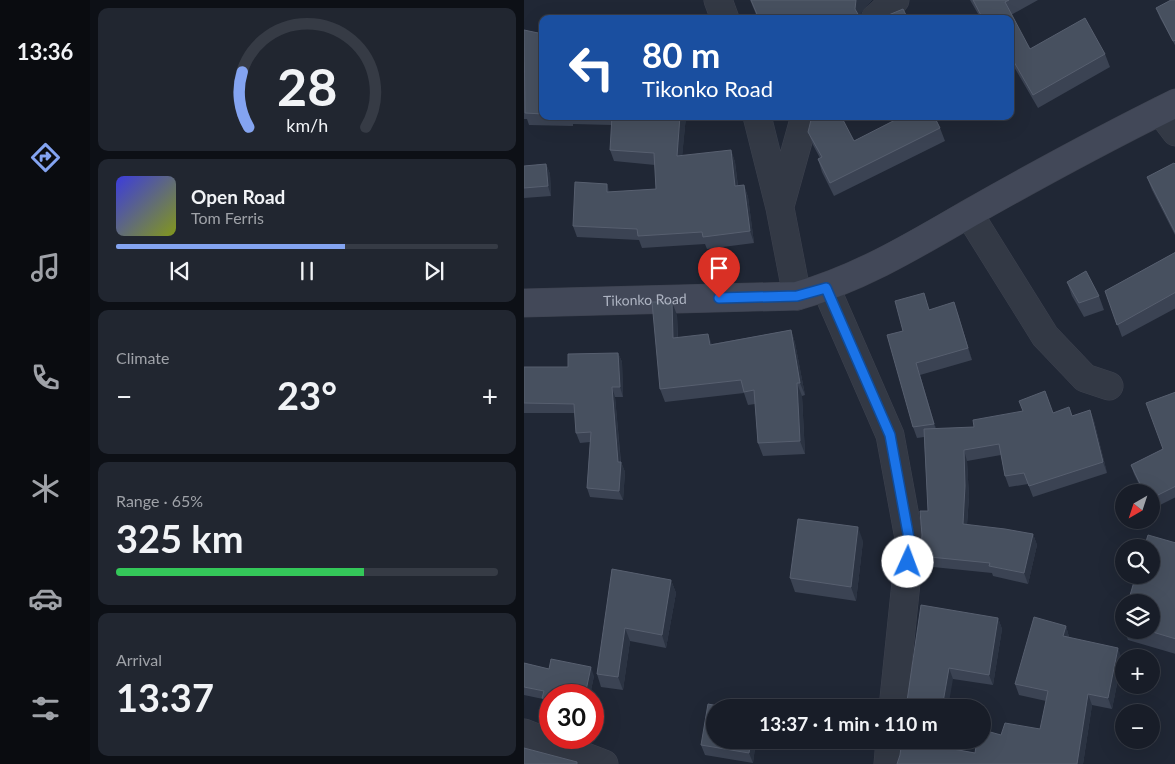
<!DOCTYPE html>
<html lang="en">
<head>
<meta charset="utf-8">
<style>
	:root { --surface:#181d28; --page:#212630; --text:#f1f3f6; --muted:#9fa2a8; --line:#363b45; --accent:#84a4f1 }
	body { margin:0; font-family:Lato,sans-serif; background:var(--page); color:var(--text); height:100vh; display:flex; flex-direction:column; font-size:19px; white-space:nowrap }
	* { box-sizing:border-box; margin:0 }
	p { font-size:16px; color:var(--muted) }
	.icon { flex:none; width:28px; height:28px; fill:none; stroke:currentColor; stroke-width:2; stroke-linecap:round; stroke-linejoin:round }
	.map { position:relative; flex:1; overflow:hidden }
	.side { display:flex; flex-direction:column; gap:8px; padding:8px; background:#0d1016; width:434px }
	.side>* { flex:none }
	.banner { position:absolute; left:15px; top:15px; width:475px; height:105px; border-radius:10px; box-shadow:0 5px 20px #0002,0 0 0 1px var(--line); background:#1a4fa0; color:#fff; overflow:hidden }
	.needle { width:32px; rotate:219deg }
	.fabs { position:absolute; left:591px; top:484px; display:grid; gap:10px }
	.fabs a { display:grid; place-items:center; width:45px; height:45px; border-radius:50%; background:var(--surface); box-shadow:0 5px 20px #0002,0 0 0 1px var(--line); font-size:25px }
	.speed { position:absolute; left:15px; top:684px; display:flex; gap:10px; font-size:25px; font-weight:700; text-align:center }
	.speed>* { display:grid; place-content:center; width:65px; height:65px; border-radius:50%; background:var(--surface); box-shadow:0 5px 20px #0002,0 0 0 1px var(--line); line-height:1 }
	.speed .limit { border:8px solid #d22; background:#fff; color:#111 }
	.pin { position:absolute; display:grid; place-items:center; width:42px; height:42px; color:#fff; margin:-51px -21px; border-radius:50% 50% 50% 0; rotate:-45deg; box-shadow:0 0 5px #0007 }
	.pin .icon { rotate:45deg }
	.me { position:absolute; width:55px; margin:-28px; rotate:2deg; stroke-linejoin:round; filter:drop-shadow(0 0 4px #0008) }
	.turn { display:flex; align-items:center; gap:18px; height:105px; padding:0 20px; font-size:22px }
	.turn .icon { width:65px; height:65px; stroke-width:2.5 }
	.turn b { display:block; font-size:35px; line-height:42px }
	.big { font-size:38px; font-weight:700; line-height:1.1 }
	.side .card { flex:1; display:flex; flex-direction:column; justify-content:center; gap:8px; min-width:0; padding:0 18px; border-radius:10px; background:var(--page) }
	.side .dial { align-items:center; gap:0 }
	.dial svg { height:130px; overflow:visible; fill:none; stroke:var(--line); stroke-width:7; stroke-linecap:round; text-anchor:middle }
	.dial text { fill:var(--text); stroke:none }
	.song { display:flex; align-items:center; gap:15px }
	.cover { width:60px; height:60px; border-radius:8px; background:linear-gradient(135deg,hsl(240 70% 55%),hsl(70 70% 35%)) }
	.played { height:5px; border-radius:2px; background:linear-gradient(90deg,var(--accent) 60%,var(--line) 60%) }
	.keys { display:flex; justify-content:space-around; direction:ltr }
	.heat { display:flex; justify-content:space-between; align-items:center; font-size:28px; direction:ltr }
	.charge { height:8px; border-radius:4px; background:linear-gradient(90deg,#34c759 65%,var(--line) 0) }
	.trip { position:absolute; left:182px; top:699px; width:285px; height:50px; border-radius:25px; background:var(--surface); box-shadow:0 5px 20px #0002,0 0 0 1px var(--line); font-weight:700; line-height:50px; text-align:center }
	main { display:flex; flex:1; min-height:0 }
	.dock { display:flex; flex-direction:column; width:90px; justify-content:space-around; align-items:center; background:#0a0c10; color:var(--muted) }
	.dock .icon { width:35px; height:35px }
	.dock .on { color:var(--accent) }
	.dock b { font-size:22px; color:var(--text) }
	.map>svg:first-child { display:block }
</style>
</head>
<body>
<main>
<nav class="dock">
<b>13:36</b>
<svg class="icon on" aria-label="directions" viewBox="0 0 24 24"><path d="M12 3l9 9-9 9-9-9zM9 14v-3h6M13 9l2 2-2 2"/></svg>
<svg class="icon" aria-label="music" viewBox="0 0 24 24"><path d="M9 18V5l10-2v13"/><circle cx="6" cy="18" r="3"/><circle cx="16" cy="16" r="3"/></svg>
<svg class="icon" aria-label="phone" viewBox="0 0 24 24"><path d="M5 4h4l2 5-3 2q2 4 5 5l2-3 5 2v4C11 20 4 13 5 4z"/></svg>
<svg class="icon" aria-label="climate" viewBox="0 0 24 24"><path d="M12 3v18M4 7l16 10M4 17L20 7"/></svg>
<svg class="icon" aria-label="car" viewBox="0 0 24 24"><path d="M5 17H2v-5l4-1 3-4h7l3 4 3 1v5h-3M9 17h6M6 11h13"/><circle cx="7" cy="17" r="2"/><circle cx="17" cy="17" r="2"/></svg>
<svg class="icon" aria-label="filters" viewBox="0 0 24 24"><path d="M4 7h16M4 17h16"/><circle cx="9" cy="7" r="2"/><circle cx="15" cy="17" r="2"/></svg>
</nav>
<section class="side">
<div class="card dial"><svg viewBox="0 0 100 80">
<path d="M14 69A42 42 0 1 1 86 69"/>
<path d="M14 69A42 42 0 0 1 10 35" stroke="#84a4f1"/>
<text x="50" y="56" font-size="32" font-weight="700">28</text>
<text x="50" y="72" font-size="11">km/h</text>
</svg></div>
<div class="card">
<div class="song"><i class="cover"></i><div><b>Open Road</b><p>Tom Ferris</p></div></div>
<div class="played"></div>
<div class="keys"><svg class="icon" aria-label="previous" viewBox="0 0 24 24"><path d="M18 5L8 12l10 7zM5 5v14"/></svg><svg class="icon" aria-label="pause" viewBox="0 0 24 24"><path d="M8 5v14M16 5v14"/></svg><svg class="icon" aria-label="next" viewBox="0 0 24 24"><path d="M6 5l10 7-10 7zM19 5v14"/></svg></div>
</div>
<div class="card"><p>Climate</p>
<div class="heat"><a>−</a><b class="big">23°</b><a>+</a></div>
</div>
<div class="card"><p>Range · 65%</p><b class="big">325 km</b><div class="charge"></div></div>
<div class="card"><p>Arrival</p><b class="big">13:37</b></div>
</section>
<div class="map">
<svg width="652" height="764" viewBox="0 0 652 764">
	<rect width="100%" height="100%" fill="#202735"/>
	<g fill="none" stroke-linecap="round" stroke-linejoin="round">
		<!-- street casing -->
		<g stroke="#3d424f" stroke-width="29">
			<path id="street" d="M194 0 201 19
				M351 19 371 0
				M636 111 652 132
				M233 116 256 208 273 296
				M256 206 281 116
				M445 214 521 336 561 378 585 386
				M302 288 366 435 386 544 369 708
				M0 733 80 764
				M364 764 366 740"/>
		</g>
		<!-- secondary casing -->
		<g stroke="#3d424f" stroke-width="29">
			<g id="secondary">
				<path id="s1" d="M0 303 273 296C334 279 389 246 444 214 511 176 581 138 652 103"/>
			</g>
		</g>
		<!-- street -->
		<use href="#street" stroke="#333945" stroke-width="28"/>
		<!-- secondary -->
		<use href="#secondary" stroke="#424858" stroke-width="28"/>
	</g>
	<!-- wall -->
	<path fill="#3b4353" d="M226 0H348L336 14V17L339 19H234Z
		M446 0H514L487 15 506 49 581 54 586 67 514 108 486 60V19H457Z
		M652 0V47L636 18 632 8Z
		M0 30 19 34V116H162L158 156 207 150 211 162 214 186 220 185 224 197 230 243 183 249 181 244 118 248 115 240 53 237 49 226 86 192 132 189 131 165 90 161 86 150 88 125 49 124V126L5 125 3 119H0Z
		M373 116H410L416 128 421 141 310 196 298 172 294 159 296 158 289 145 284 132 330 141 374 119Z
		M22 164 26 174 27 196 0 198V166Z
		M652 165V237L628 190 623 177Z
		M652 252V308L598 337 581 291Z
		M543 282 575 296 580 310 560 317 548 296Z
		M406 309 434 314 448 360 396 375 412 429 450 427 529 413 548 416 566 410 570 421 583 473 509 497 504 484 485 487 481 476 477 455 443 461 445 497 443 525 509 534 513 545 504 584 469 576 468 573 399 566 396 556 404 511 400 437 393 438 389 427 379 331Z
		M153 315 154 338 188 344 267 330 271 343 281 395 278 396 281 454 239 456 234 443 231 404 224 405 220 393 141 402 136 389Z
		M94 353 98 362 99 397H91L97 462 101 472 99 500 66 497 63 488 66 442 56 443 52 433 51 413H0V367H44Z
		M652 392V497L628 509V492H619L610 474 607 465 639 449Z
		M339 541 332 601 271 592 266 578Z
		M652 543V654L604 640 600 630H628Z
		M88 569 147 580 152 593 142 648 106 641 99 690 77 687 73 674Z
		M474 618 478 629 469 685 429 679 382 708Z
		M542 626 545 637 598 659 588 709 568 705 559 764H373L376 755 378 740H419L418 747 451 753 477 735 516 729 522 701 495 695 491 684Z
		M0 663 25 669 70 676 66 695H26V707L22 706 19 699 0 695Z
		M191 740H232L229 763 181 755 177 745Z"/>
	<!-- shaded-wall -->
	<path fill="#2b3342" d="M332 0H348L336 14V19L331 9Z
		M19 53V77L16 69Z
		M156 116H162L157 168 153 156Z
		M207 150 211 162 215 198 211 186Z
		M22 164 26 174 27 196 24 186Z
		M83 184 87 196 83 192Z
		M220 185 224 197 230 243 226 231Z
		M148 302 153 315 154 351 149 338Z
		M430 302 434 314 448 360 444 348Z
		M267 330 271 343 281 395 276 383Z
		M184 334 189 347 186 345Z
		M94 353 98 362 99 397 96 387Z
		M392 363 396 375 414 435 410 424Z
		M273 383 278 396 281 454 276 441Z
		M88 387 91 397 97 467V462L101 472 99 500 95 491 94 462Z
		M566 410 570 421 583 473 579 462Z
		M440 450 443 461 445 497 442 535 439 524Z
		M334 527 339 541 332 601 327 587Z
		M509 534 513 545 504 584 500 573Z
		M147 580 152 593 142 648 138 635Z
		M474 618 478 629 469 685 465 675Z
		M542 626 545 637 539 636Z
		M101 628 106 641 99 690 94 677Z
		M594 648 598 659 588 709 584 698Z
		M67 667 70 676 66 695H61Z
		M425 668 429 679 424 708H418Z
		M564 694 568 705 559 764H553Z
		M227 740H232L229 763 225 753Z
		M413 740H419L416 757 412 746Z"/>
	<!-- building -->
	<path fill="#47505f" stroke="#575f6f" d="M227 0H332L331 9 335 16 339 19H235Z
		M449 0H485L481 2 506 49 561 18 581 54 509 95 486 55V19H459Z
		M647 0H652V40L649 41 632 8Z
		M379 9 384 19H355Z
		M185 17V19H164Z
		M0 30 19 34V53L16 69H19V114L1 113Z
		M88 116H156L153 156 207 150 211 186 220 185 226 231 179 237 178 232 114 236 113 229 49 226 51 182 83 184V192L132 189 130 153 86 150Z
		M288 116H317L330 141 375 118V116H410L416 128 306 183 294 159 298 157 284 132Z
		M650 163 652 165V234L623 177Z
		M22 164 24 186 0 188V166Z
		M652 252V292L593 325 581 291Z
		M562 271 575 296 555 303 543 282Z
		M400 293 405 310 430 302 444 348 392 363 410 424 389 427 363 335 379 331 371 301Z
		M128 302H148L149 338 184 334 186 345 267 330 276 383H273L276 441 234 443 230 390 220 392 217 380 136 389Z
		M94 353 96 387H88L94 462H97L95 491 63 488 67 432 52 433 50 404 0 403V367H44V354Z
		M521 391 529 413 545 407 548 416 566 410 579 462 505 486 500 473 481 476 475 444 440 450 441 486 439 524 481 529 509 534 500 573 465 566 466 563 396 556 398 535 396 511H404L400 429 450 427 449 420 499 411 495 401Z
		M652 392V486L628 498V492H620L607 465 639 449 622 403Z
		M274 519 334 527 327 587 266 578Z
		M624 535 652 543V639L622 630H628V602H604L612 575H628V548H620Z
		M88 569 147 580 138 635 101 628 94 677 73 674Z
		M397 605 474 618 465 675 425 668 418 708H382Z
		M600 615V624L598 623Z
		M510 617 542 626 539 636 594 648 584 698 564 694 553 764H373L376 755 378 740H413L412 746 451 753 453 740H459V730L477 735 481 723 516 729 524 691 491 684Z
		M27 659 67 667 61 695H26V699L18 698 20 691 0 687V663L25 669Z
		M184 704 205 708H191V740H227L225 753 177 745Z
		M0 748 53 762V764H0Z"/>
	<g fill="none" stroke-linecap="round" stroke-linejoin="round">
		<!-- route casing -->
		<g stroke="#114b97" stroke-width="12">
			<path id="route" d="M195 298 273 296 302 288 366 435 386 544 384 562"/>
		</g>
		<!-- route -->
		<use href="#route" stroke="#1a73e8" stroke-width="9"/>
	</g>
	<g text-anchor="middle" stroke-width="5" stroke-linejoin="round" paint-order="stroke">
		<!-- street labels -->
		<g font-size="14" fill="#aeb4c2" stroke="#191e2a">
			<text dy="5" stroke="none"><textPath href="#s1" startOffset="121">Tikonko Road</textPath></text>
		</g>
	</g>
</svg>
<div class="fabs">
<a><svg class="needle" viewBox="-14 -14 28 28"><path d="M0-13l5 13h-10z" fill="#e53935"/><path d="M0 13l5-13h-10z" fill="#9fa2a8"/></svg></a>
<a><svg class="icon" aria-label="search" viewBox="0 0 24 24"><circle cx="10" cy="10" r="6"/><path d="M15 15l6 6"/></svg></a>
<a><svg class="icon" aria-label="layers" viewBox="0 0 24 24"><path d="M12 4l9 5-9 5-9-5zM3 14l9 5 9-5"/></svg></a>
<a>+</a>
<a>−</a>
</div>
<div class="speed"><div class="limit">30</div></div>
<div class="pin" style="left:195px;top:298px;background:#d93025"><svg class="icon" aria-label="arrive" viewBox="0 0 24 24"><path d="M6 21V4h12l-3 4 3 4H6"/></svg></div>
<svg class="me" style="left:384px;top:562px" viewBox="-20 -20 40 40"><circle r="19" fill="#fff"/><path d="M0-13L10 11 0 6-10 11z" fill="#1a73e8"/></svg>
<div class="trip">13:37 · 1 min · 110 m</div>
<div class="banner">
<div class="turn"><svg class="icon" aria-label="left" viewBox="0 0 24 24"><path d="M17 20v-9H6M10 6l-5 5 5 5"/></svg><div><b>80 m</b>Tikonko Road</div></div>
</div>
</div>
</main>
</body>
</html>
